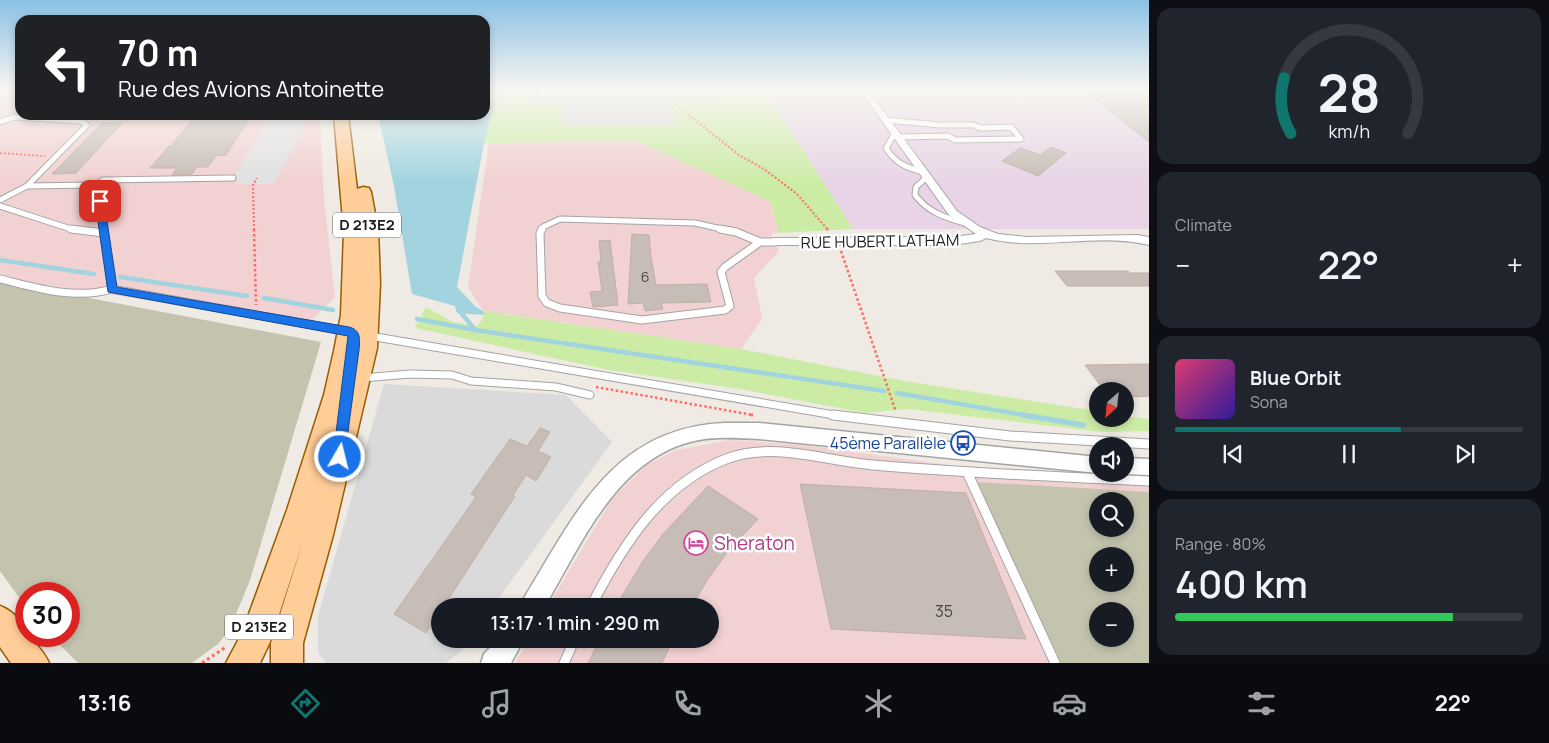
<!DOCTYPE html>
<html lang="en">
<head>
<meta charset="utf-8">
<style>
	:root { --surface:#171b24; --page:#20242c; --text:#f1f3f6; --muted:#9ea1a6; --line:#363941; --accent:#0f766e }
	body { margin:0; font-family:Manrope,sans-serif; background:var(--page); color:var(--text); height:100vh; display:flex; flex-direction:column; font-size:19px; white-space:nowrap }
	* { box-sizing:border-box; margin:0 }
	p { font-size:16px; color:var(--muted) }
	.icon { flex:none; width:28px; height:28px; fill:none; stroke:currentColor; stroke-width:2; stroke-linecap:round; stroke-linejoin:round }
	.map { position:relative; flex:1; overflow:hidden }
	.side { display:flex; flex-direction:column; gap:8px; padding:8px; background:#0d0f14; width:400px }
	.side>* { flex:none }
	.hud { position:absolute; left:15px; top:15px; width:475px; height:105px; border-radius:15px; box-shadow:0 2px 8px #0003; background:#202124; color:#fff; overflow:hidden }
	.needle { width:32px; rotate:207deg }
	.fabs { position:absolute; left:1089px; top:382px; display:grid; gap:10px }
	.fabs a { display:grid; place-items:center; width:45px; height:45px; border-radius:50%; background:var(--surface); box-shadow:0 2px 8px #0003; font-size:25px }
	.speed { position:absolute; left:15px; top:582px; display:flex; gap:10px; font-size:25px; font-weight:700; text-align:center }
	.speed>* { display:grid; place-content:center; width:65px; height:65px; border-radius:50%; background:var(--surface); box-shadow:0 2px 8px #0003; line-height:1 }
	.speed .limit { border:8px solid #d22; background:#fff; color:#111 }
	.pin { position:absolute; display:grid; place-items:center; width:42px; height:42px; color:#fff; margin:-21px; border-radius:10px; box-shadow:0 2px 8px #0006 }
	.me { position:absolute; width:55px; margin:-28px; rotate:8deg; stroke-linejoin:round; filter:drop-shadow(0 0 4px #0008) }
	.turn { display:flex; align-items:center; gap:18px; height:105px; padding:0 20px; font-size:22px }
	.turn .icon { width:65px; height:65px; stroke-width:2.5 }
	.turn b { display:block; font-size:35px; line-height:42px }
	.big { font-size:38px; font-weight:600; line-height:1.1 }
	.side .tile { flex:1; display:flex; flex-direction:column; justify-content:center; gap:8px; min-width:0; padding:0 18px; border-radius:15px; background:var(--page) }
	.side .dial { align-items:center; gap:0 }
	.dial svg { height:130px; overflow:visible; fill:none; stroke:var(--line); stroke-width:7; stroke-linecap:round; text-anchor:middle }
	.dial text { fill:var(--text); stroke:none }
	.song { display:flex; align-items:center; gap:15px }
	.cover { width:60px; height:60px; border-radius:8px; background:linear-gradient(135deg,hsl(340 70% 55%),hsl(250 70% 35%)) }
	.played { height:5px; border-radius:2px; background:linear-gradient(90deg,var(--accent) 65%,var(--line) 65%) }
	.keys { display:flex; justify-content:space-around; direction:ltr }
	.heat { display:flex; justify-content:space-between; align-items:center; font-size:28px; direction:ltr }
	.charge { height:8px; border-radius:4px; background:linear-gradient(90deg,#34c759 80%,var(--line) 0) }
	.trip { position:absolute; left:431px; top:598px; width:288px; height:50px; border-radius:25px; background:var(--surface); box-shadow:0 2px 8px #0003; font-weight:600; line-height:50px; text-align:center }
	.tab-bar { display:flex; height:80px; justify-content:space-around; align-items:center; background:#090b0e; color:var(--muted) }
	.tab-bar .icon { width:35px; height:35px }
	.tab-bar .on { color:var(--accent) }
	.tab-bar b { font-size:22px; color:var(--text) }
	main { display:flex; flex:1; min-height:0 }
	.map>svg:first-child { display:block }
</style>
</head>
<body>
<main>
<div class="map">
<svg width="1149" height="663" viewBox="0 0 1149 663">
	<rect width="100%" height="100%" fill="#efeae3"/>
	<!-- residential -->
	<path fill="#dbdada" d="M528 90H714L716 97H669L675 125H563L527 103Z
		M384 384 566 395 612 442 493 606H440V639H470L461 651 446 663H326L318 653V616Z"/>
	<!-- commercial -->
	<path fill="#f1d1d1" fill-rule="evenodd" d="M0 90H20V115H320L324 199 335 297 308 324 0 278Z
		M637 141 770 201 779 233 771 234 779 251 754 278 762 319 741 349 483 311 468 287 489 143Z
		M730 440 803 445 964 467 1149 476V663H515L529 639H710V606H548L612 499 628 483 647 465 676 450ZM1098 501H1125V529H1098ZM1098 556H1125V584H1098ZM1098 611H1125V639H1098Z"/>
	<!-- industrial -->
	<path fill="#e8d4e6" d="M877 90H1149V229H853L768 95 878 96Z"/>
	<!-- construction -->
	<path fill="#c4c3ae" fill-rule="evenodd" d="M0 281 321 342 250 580 230 629 218 644 192 663H78L51 636H69V594H26V607L0 571Z
		M975 482 1149 492V663H1050ZM1098 501H1125V529H1098ZM1098 556H1125V584H1098ZM1098 611H1125V639H1098Z"/>
	<!-- grass -->
	<path fill="#cceca6" d="M485 90H528V103L561 102 563 125H675L669 97H716L714 90H852L854 95H768L853 229 779 233 770 201 637 141 484 143 495 102 485 101Z
		M426 307 453 322 478 326 484 316 483 311 741 349 904 381 1097 411 1098 419H1125V416L1149 419V431L1101 432 908 409 865 413 740 389 609 370 415 328Z"/>
	<!-- parking -->
	<path fill="#e1e1e1" d="M271 115H311L274 184H237L238 180H232Z"/>
	<!-- water -->
	<path fill="#a1d4df" d="M485 101H495L484 143 457 287 476 307 483 311 484 315 457 313 455 306 412 294 394 186 378 115H485Z"/>
	<g fill="none" stroke-linecap="round" stroke-linejoin="round">
		<!-- stream-far1 -->
		<path stroke="#a1d4df" stroke-width="4.5" d="M0 260 94 274
			M120 277 247 296
			M264 298 333 310
			M459 310 475 330
			M417 319 475 330 884 391
			M897 393 1030 416"/>
		<!-- stream -->
		<path stroke="#a1d4df" stroke-width="5.5" d="M1023 415 1083 425"/>
	</g>
	<!-- building -->
	<path fill="#c7bcb6" stroke="#c1b0a4" d="M1083 90H1133L1138 93H1149V142Z
		M196 115H252L226 155 216 156 208 167H197L192 174 172 175 177 168H150L169 146H171Z
		M123 122 76 173 52 174 102 123Z
		M1051 147 1066 153 1038 176 1002 161 1020 148 1040 155Z
		M632 234 649 235 651 257 656 285 707 284 711 302 661 303 663 309 645 311 643 303 628 304Z
		M610 240 618 305 593 307 590 292 602 291 598 262H601L599 241Z
		M1055 271H1128L1130 273H1149V286H1067Z
		M1149 364V396L1133 397 1127 388 1103 389 1085 365Z
		M540 428 550 432 538 451 551 457 536 481 526 475 513 495 515 496 444 606H440V612L426 633 394 614 476 497 471 494 510 439 527 446Z
		M800 484 966 493 1026 639 831 629Z
		M708 486 758 519 728 551 708 579 692 606H616L643 561 663 534Z
		M600 639H673L662 663H588Z"/>
	<g fill="none" stroke-linecap="round" stroke-linejoin="round">
		<!-- service-far2 casing -->
		<g stroke="#a4a4a4" stroke-width="7">
			<path id="service-far2" d="M831 90H864
				M886 120 940 125H974L980 128 1011 127 1021 139 955 140 948 136 898 137
				M0 122 15 117 81 121 87 125 27 186 0 200
				M895 133 886 148C896 164 907 168 924 172
				M927 177 916 187 915 195C928 212 945 218 965 223
				M97 185 103 180 233 178
				M27 186 97 185 103 230
				M0 206 74 230
				M542 230 543 227 560 219 695 223 726 230"/>
		</g>
		<!-- service-far1 casing -->
		<g stroke="#a4a4a4" stroke-width="9">
			<path id="service-far1" d="M71 229 104 233
				M103 229 112 289 346 331
				M542 229 540 233 542 296 547 303 560 308 642 320 725 310 730 306 721 272 725 267 760 242
				M720 229 736 232 760 242
				M760 242H775
				M0 279C37 288 74 300 112 289
				M370 336 840 416
				M362 378 410 374 452 375 471 381 556 387 590 395"/>
		</g>
		<!-- service casing -->
		<g stroke="#a4a4a4" stroke-width="11">
			<path id="service" d="M833 415 1010 436 1149 444
				M967 472 1055 663
				M591 606C623 545 660 485 726 459 772 441 826 461 873 465 965 473 1057 477 1149 481
				M564 663 575 639"/>
		</g>
		<!-- minor casing -->
		<g stroke="#a4a4a4" stroke-width="2">
			<path id="minor" d="M533 90H709L696 96H540Z
				M860 90H868L957 211 980 227 998 234 1027 237 1138 235 1149 237V245C1095 232 1040 252 986 238L980 241 953 245H771L769 242 771 239 775 238 953 237 976 234 949 215Z"/>
		</g>
		<!-- tertiary casing -->
		<g stroke="#a4a4a4" stroke-width="3">
			<path id="tertiary" d="M725 423H759L1098 457V473L759 439C736 438 712 436 690 442 615 462 581 545 545 606H521L524 598C575 514 614 427 725 423Z
				M1125 458 1149 459V475L1123 474H1125Z
				M498 639H524L511 663H481L484 654Z"/>
		</g>
		<!-- primary casing -->
		<g stroke="#975d00" stroke-width="3">
			<path id="primary" d="M334 115H348L357 189 363 187 369 188 371 192 378 230 380 283 377 348 333 535 303 643V663H271V643L304 538 270 642 260 663H226L242 633 287 510 324 395 334 351 341 315 344 232Z
				M0 606C11 610 26 623 26 636H30C37 646 44 652 49 663H11L0 647Z"/>
		</g>
		<!-- path-far2 -->
		<path stroke="#ff6c64" stroke-width="2" stroke-dasharray="2 2" stroke-linecap="butt" d="M675 104 739 155 764 169 797 194 828 230
			M0 153 45 156
			M254 230 253 185 257 178"/>
		<!-- path-far1 -->
		<path stroke="#ff6c64" stroke-width="2.5" stroke-dasharray="2.5 2.5" stroke-linecap="butt" d="M254 229 256 305
			M827 229 828 230
			M841 251 896 412
			M596 387 753 415"/>
		<!-- path -->
		<path stroke="#ff6c64" stroke-width="3" stroke-dasharray="3 3" stroke-linecap="butt" d="M751 415H753
			M202 663 226 647"/>
		<!-- service-far2 -->
		<use href="#service-far2" stroke="#fff" stroke-width="5"/>
		<!-- service-far1 -->
		<use href="#service-far1" stroke="#fff" stroke-width="7"/>
		<!-- service -->
		<use href="#service" stroke="#fff" stroke-width="9"/>
		<!-- minor -->
		<use href="#minor" fill="#fff" fill-rule="evenodd"/>
		<!-- tertiary -->
		<use href="#tertiary" fill="#fff" fill-rule="evenodd"/>
		<!-- primary -->
		<use href="#primary" fill="#ffcd98" fill-rule="evenodd"/>
	</g>
	<!-- sky -->
	<linearGradient id="sky" x2="0" y2="1"><stop stop-color="#8bc1e4"/><stop offset="0.49" stop-color="#f8f6f2"/><stop offset="1" stop-color="#f8f6f2" stop-opacity="0"/></linearGradient>
	<rect width="1149" height="182" fill="url(#sky)"/>
	<!-- route -->
	<path fill="#1a73e8" stroke="#114b97" d="M100 198 104 201 117 287 349 327C361 330 360 339 359 350L344 461 340 462 335 461 333 457 348 336 108 292 95 201Z"/>
	<!-- icons -->
	<defs>
		<g id="bus-ring" transform="scale(1.25)"><circle r="9.5" fill="#fff" stroke="#1a4fb4" stroke-width="1.5"/><path d="M-5-6H5V4H4V6H2V4H-2V6H-4V4H-5ZM-3.5-4V0h7V-4ZM-3.5 1.2v1.5H-2V1.2ZM2 1.2v1.5H3.5V1.2Z" fill="#1a4fb4"/></g>
		<g id="hotel-ring" transform="scale(1.25)"><circle r="9.5" fill="#fff" stroke="#d1479c" stroke-width="1.5"/><path d="M-6-4.5h1.5V1H6V5H4.5V3h-9V5H-6ZM-4 0a1.8 1.8 0 1 1 3.6 0ZM.5 0V-2.5h3Q6-2.5 6 0Z" fill="#d1479c"/></g>
	</defs>
	<g fill-rule="evenodd">
		<use href="#bus-ring" x="963" y="443"/>
		<use href="#hotel-ring" x="696" y="543"/>
	</g>
	<g text-anchor="middle" stroke-width="5" stroke-linejoin="round" paint-order="stroke">
		<!-- number labels -->
		<g font-size="14" fill="#484543">
			<text x="645" y="282">6</text>
		</g>
		<!-- shield labels -->
		<g fill="#fff" stroke="#616161" stroke-width="1">
			<rect x="333" y="212.5" width="68" height="25" rx="4"/>
			<rect x="225" y="614.5" width="68" height="25" rx="4"/>
		</g>
		<g font-size="15" font-weight="bold" fill="#1d1d1d">
			<text x="367" y="230">D 213E2</text>
			<text x="259" y="632">D 213E2</text>
		</g>
		<!-- street labels -->
		<g font-size="16" fill="#1d1d1d" stroke="#fff">
			<text transform="translate(880 241) rotate(-1)" y="6">RUE HUBERT LATHAM</text>
		</g>
		<!-- transit labels -->
		<g font-size="16" fill="#164399" stroke="#fff" text-anchor="end">
			<text x="946" y="449">45ème Parallèle</text>
		</g>
		<!-- near-number labels -->
		<g font-size="16" fill="#484543">
			<text x="944" y="617">35</text>
		</g>
		<!-- near-hotel labels -->
		<g font-size="19" fill="#b23c85" stroke="#fff" text-anchor="start">
			<text x="714" y="550">Sheraton</text>
		</g>
	</g>
</svg>
<div class="fabs">
<a><svg class="needle" viewBox="-14 -14 28 28"><path d="M0-13l5 13h-10z" fill="#e53935"/><path d="M0 13l5-13h-10z" fill="#9ea1a6"/></svg></a>
<a><svg class="icon" aria-label="sound" viewBox="0 0 24 24"><path d="M4 9h4l5-4v14l-5-4H4zM17 9q2 3 0 6"/></svg></a>
<a><svg class="icon" aria-label="search" viewBox="0 0 24 24"><circle cx="10" cy="10" r="6"/><path d="M15 15l6 6"/></svg></a>
<a>+</a>
<a>−</a>
</div>
<div class="speed"><div class="limit">30</div></div>
<div class="pin" style="left:100px;top:201px;background:#d93025"><svg class="icon" aria-label="arrive" viewBox="0 0 24 24"><path d="M6 21V4h12l-3 4 3 4H6"/></svg></div>
<svg class="me" style="left:340px;top:457px" viewBox="-20 -20 40 40"><circle r="17" fill="#1a73e8" stroke="#fff" stroke-width="3"/><path d="M0-11L8 9 0 5-8 9z" fill="#fff"/></svg>
<div class="trip">13:17 · 1 min · 290 m</div>
<div class="hud">
<div class="turn"><svg class="icon" aria-label="left" viewBox="0 0 24 24"><path d="M17 20v-9H6M10 6l-5 5 5 5"/></svg><div><b>70 m</b>Rue des Avions Antoinette</div></div>
</div>
</div>
<section class="side">
<div class="tile dial"><svg viewBox="0 0 100 80">
<path d="M14 69A42 42 0 1 1 86 69"/>
<path d="M14 69A42 42 0 0 1 10 35" stroke="#0f766e"/>
<text x="50" y="56" font-size="32" font-weight="700">28</text>
<text x="50" y="72" font-size="11">km/h</text>
</svg></div>
<div class="tile"><p>Climate</p>
<div class="heat"><a>−</a><b class="big">22°</b><a>+</a></div>
</div>
<div class="tile">
<div class="song"><i class="cover"></i><div><b>Blue Orbit</b><p>Sona</p></div></div>
<div class="played"></div>
<div class="keys"><svg class="icon" aria-label="previous" viewBox="0 0 24 24"><path d="M18 5L8 12l10 7zM5 5v14"/></svg><svg class="icon" aria-label="pause" viewBox="0 0 24 24"><path d="M8 5v14M16 5v14"/></svg><svg class="icon" aria-label="next" viewBox="0 0 24 24"><path d="M6 5l10 7-10 7zM19 5v14"/></svg></div>
</div>
<div class="tile"><p>Range · 80%</p><b class="big">400 km</b><div class="charge"></div></div>
</section>
</main>
<nav class="tab-bar">
<b>13:16</b>
<svg class="icon on" aria-label="directions" viewBox="0 0 24 24"><path d="M12 3l9 9-9 9-9-9zM9 14v-3h6M13 9l2 2-2 2"/></svg>
<svg class="icon" aria-label="music" viewBox="0 0 24 24"><path d="M9 18V5l10-2v13"/><circle cx="6" cy="18" r="3"/><circle cx="16" cy="16" r="3"/></svg>
<svg class="icon" aria-label="phone" viewBox="0 0 24 24"><path d="M5 4h4l2 5-3 2q2 4 5 5l2-3 5 2v4C11 20 4 13 5 4z"/></svg>
<svg class="icon" aria-label="climate" viewBox="0 0 24 24"><path d="M12 3v18M4 7l16 10M4 17L20 7"/></svg>
<svg class="icon" aria-label="car" viewBox="0 0 24 24"><path d="M5 17H2v-5l4-1 3-4h7l3 4 3 1v5h-3M9 17h6M6 11h13"/><circle cx="7" cy="17" r="2"/><circle cx="17" cy="17" r="2"/></svg>
<svg class="icon" aria-label="filters" viewBox="0 0 24 24"><path d="M4 7h16M4 17h16"/><circle cx="9" cy="7" r="2"/><circle cx="15" cy="17" r="2"/></svg>
<b>22°</b>
</nav>
</body>
</html>
